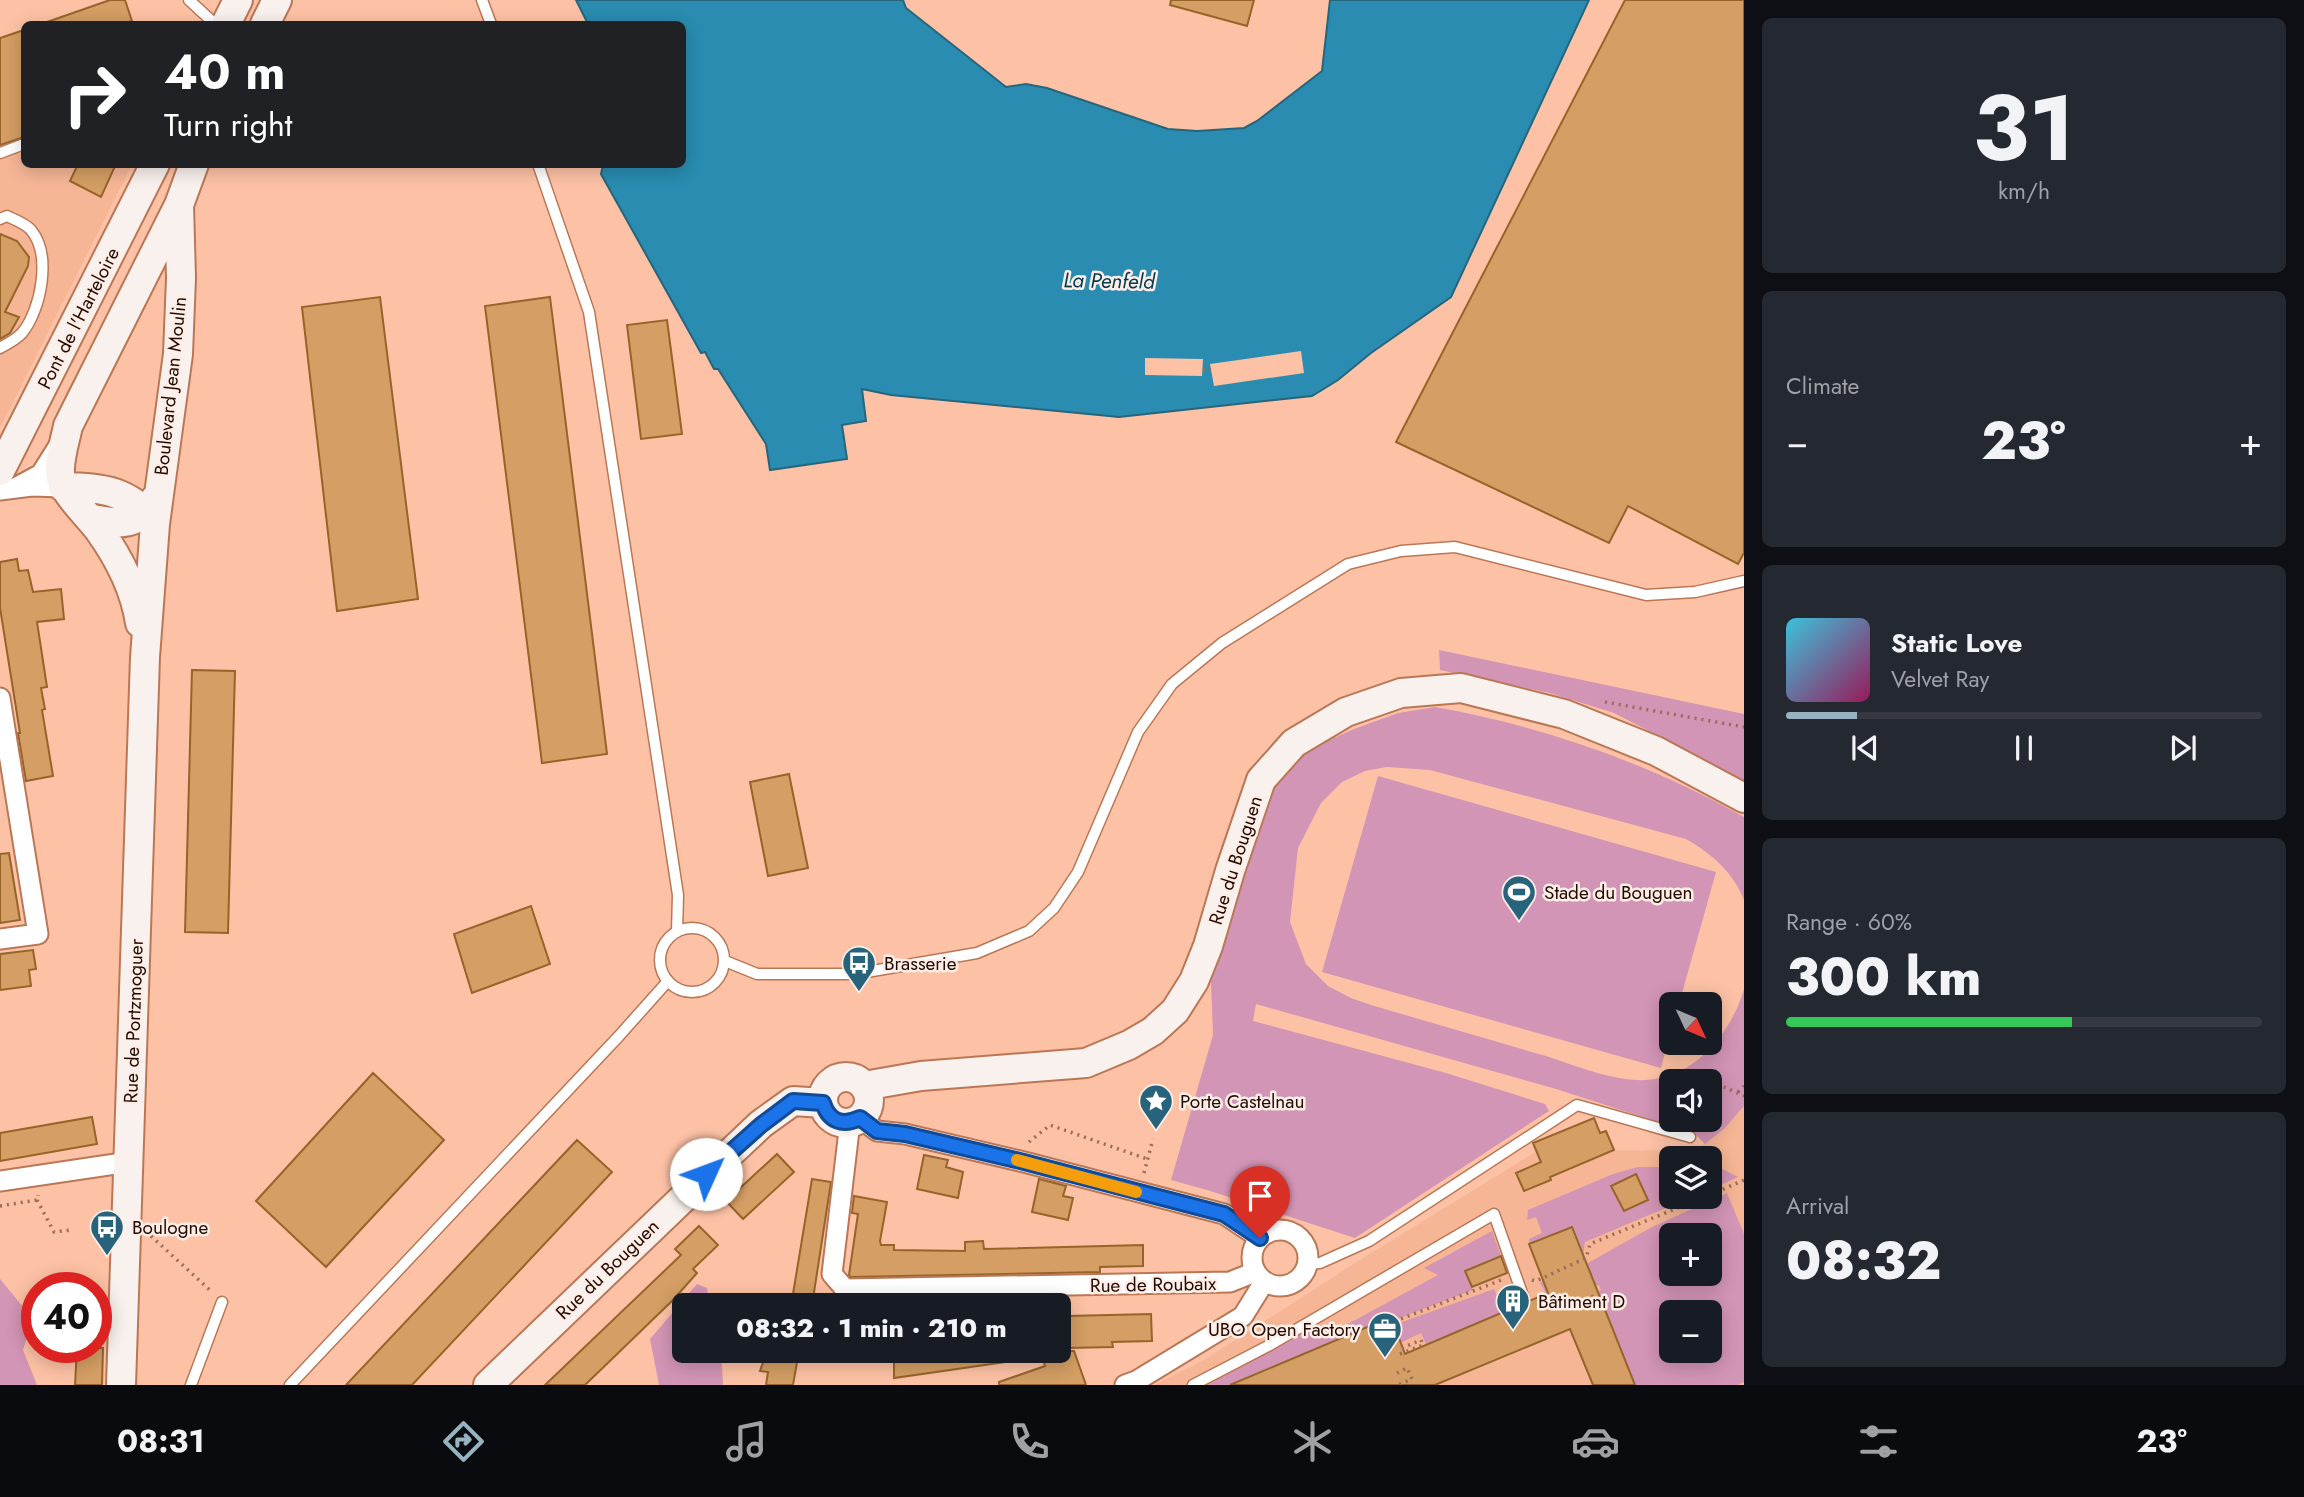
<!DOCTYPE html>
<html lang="en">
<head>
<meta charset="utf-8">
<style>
	:root { --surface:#171b24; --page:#242831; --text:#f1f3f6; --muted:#9ea1a6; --line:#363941; --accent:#96b3bf }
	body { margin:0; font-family:Jost,sans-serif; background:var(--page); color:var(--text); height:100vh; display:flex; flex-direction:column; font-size:26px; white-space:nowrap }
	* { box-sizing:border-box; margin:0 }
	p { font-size:23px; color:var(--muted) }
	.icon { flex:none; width:38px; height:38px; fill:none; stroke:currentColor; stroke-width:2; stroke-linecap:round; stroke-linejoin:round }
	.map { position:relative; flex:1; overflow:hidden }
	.details { display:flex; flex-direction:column; gap:18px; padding:18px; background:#0d0f14; width:560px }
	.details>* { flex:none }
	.hud { position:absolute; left:21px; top:21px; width:665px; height:147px; border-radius:10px; box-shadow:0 4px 18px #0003; background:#202124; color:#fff; overflow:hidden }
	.needle { width:46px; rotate:134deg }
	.controls { position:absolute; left:1659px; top:992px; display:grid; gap:14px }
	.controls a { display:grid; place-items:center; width:63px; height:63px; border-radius:10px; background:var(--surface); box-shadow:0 4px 18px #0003; font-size:35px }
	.speed { position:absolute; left:21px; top:1272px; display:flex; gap:14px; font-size:35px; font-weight:700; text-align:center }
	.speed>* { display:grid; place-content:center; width:91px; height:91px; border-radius:50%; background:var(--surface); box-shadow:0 4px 18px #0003; line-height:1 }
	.speed .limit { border:10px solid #d22; background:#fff; color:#111 }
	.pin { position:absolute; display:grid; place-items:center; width:60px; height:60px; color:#fff; margin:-72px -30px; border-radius:50% 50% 50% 0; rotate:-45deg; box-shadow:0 0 7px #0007 }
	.pin .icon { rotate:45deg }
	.me { position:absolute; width:77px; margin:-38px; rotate:47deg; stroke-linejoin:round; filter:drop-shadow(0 0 5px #0008) }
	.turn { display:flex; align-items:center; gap:24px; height:147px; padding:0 28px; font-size:32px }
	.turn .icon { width:91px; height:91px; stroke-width:2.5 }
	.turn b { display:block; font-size:49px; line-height:60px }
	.big { font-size:52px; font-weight:800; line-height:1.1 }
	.details .tile { flex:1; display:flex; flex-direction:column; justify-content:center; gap:10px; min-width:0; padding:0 24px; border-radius:10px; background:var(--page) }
	.details .dial { align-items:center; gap:0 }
	.dial b { font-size:91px; line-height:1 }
	.song { display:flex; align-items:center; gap:21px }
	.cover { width:84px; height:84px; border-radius:10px; background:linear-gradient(135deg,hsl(190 70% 55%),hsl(330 70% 35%)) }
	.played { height:7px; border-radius:4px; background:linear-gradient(90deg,var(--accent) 15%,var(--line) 15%) }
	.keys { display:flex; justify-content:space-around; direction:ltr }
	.heat { display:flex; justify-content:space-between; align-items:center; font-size:38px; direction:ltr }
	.charge { height:10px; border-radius:5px; background:linear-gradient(90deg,#34c759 60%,var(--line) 0) }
	.trip { position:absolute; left:672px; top:1293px; width:399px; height:70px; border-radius:10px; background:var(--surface); box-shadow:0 4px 18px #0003; font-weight:800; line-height:70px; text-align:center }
	.tab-bar { display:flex; height:112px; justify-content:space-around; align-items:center; background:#090b0e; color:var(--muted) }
	.tab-bar .icon { width:49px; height:49px }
	.tab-bar .on { color:var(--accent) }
	.tab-bar b { font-size:32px; color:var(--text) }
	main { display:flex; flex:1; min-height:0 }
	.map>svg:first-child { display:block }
</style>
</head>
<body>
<main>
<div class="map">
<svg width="1744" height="1385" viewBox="0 0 1744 1385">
	<rect width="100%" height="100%" fill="#fdc2a5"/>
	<!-- built -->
	<path fill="#f6b696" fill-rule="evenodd" d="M24 81V164L132 165 0 428V82L5 89Z
		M1744 1106V1385H1154L1204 1360 1366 1256 1537 1151 1690 1150 1705 1144 1724 1129ZM1671 1158H1710V1197H1671ZM1671 1236H1710V1274H1671ZM1671 1312H1710V1351H1671Z"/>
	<!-- green -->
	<path fill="#d395b5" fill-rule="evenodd" d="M1439 650 1744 714V780L1614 713 1550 693 1440 670Z
		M1435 707C1543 726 1648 763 1744 817V900C1733 872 1712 854 1686 839L1430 770 1387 767 1365 771 1342 782 1321 803 1298 848 1290 922 1306 964 1328 986 1351 998 1371 1005C1429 1022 1487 1039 1546 1056 1577 1066 1622 1085 1655 1079 1700 1072 1732 1030 1744 989V1106L1724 1129 1705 1144 1695 1134 1556 1089 1256 1004 1253 1021 1446 1073 1545 1104 1549 1111 1355 1238 1207 1190 1171 1180 1213 1035 1211 982 1265 805 1281 777 1309 749 1354 729 1398 713ZM1671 1082H1710V1120H1671Z
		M1378 776 1716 872 1679 1004H1671V1030L1661 1068 1322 972Z
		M1638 1167H1671V1197H1692L1585 1242 1583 1255 1572 1228 1529 1244V1239L1542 1233 1536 1217 1527 1220 1528 1210 1613 1174Z
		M1710 1168 1722 1169 1738 1177 1710 1190Z
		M1727 1193 1744 1234V1382L1737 1385H1635L1598 1292 1601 1290 1599 1285 1596 1286 1592 1275 1546 1294 1540 1282 1588 1263 1650 1228ZM1671 1236H1710V1274H1671ZM1671 1312H1710V1351H1671Z
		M1492 1231 1501 1256 1465 1271 1473 1290 1392 1321 1390 1318 1229 1385H1208L1318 1325 1335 1331 1438 1275 1424 1268Z
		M0 1279 33 1319 23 1350 37 1385H0Z
		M697 1284 707 1288 709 1305 684 1306V1351H718L722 1365 723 1385H659L650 1339Z
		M1494 1289 1504 1312 1427 1346 1421 1333 1400 1343 1394 1325Z"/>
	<!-- water -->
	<path fill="#298cb0" stroke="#27657c" stroke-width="2" d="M576 0H903L906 8 1006 87 1026 84 1047 88 1168 129 1197 131 1244 128 1257 121 1322 71 1330 0H1589L1451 297 1371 353 1338 380 1312 396 1119 417 891 395 862 389 866 421 842 425 847 459 770 470 766 444 718 369H714L705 352 701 353 601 174 603 165 682 164V24H588Z"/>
	<!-- pier -->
	<path fill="#fdc2a5" d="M1301 351 1304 373 1214 386 1210 364Z
		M1145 358 1203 359 1202 376 1145 375Z"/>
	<!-- building -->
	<path fill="#d49e64" stroke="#966429" stroke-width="2" d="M110 0H125L132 21 121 24H47V22Z
		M1171 0H1254L1247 26 1170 5Z
		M1625 0H1744V553L1738 564 1628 506 1609 543 1396 442Z
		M24 30V137L0 145V38Z
		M78 164H116L101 197 70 181Z
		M0 234 17 241 29 257 28 266 5 312 19 317 10 333 0 339Z
		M380 297 418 599 337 611 302 307Z
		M550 297 607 754 542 763 485 306Z
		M667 320 682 434 641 439 627 325Z
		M17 559 19 571 28 570 33 592 61 589 64 619 37 622 47 687 41 688 45 709 42 710 53 776 26 781 18 733H20L0 608V562Z
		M192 670 235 671 228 933 185 932Z
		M789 774 808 868 768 876 750 782Z
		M9 853 20 920 0 923V854Z
		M531 906 550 964 472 993 454 934Z
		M33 950 36 969 29 970 31 986 0 990V954Z
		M373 1073 444 1140 326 1267 256 1201Z
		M92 1117 97 1144 0 1161V1133Z
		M1594 1118 1600 1133 1606 1131 1614 1150 1550 1177 1551 1180 1524 1191 1516 1173 1541 1162 1533 1143Z
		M577 1140 612 1172 412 1385H346Z
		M777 1154 794 1172 743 1219 726 1201Z
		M924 1155 948 1160 946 1167 963 1172 958 1198 917 1189Z
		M1636 1174 1648 1200 1624 1211 1611 1186Z
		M812 1179 831 1182 813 1299 792 1300Z
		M1039 1179 1066 1186 1063 1196 1073 1198 1068 1220 1032 1212Z
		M854 1196 887 1202 880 1241 881 1245H894V1250L965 1251V1242L983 1241 984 1249 1143 1245V1266L1100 1267V1272L850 1277 849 1275 858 1214 852 1213Z
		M699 1226 718 1245 693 1269 697 1273 673 1300 585 1385H545L681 1255 675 1249Z
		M1572 1227 1635 1385H1593L1570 1329 1435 1385H1230L1391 1317 1405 1354 1548 1293 1529 1244Z
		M1501 1256 1507 1273 1472 1287 1465 1271Z
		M955 1299 956 1306H921V1300Z
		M1151 1314 1152 1341 1112 1342 1113 1347 1067 1348V1316Z
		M77 1348H103L102 1385H75Z
		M767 1351H799L793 1385H766L768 1372 760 1371Z
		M919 1351V1353L1012 1351 1013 1361 894 1378V1354Z
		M1041 1351H1074L1086 1385H999V1382L1045 1366Z"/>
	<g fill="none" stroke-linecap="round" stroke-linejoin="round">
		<!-- lane casing -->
		<g stroke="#b75" stroke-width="13">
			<path id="lane" d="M189 0 215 24
				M482 0 491 24
				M0 153 24 144
				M538 164 589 312 678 895 677 932
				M0 219 7 216C15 220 25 223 31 230 52 255 41 310 22 333 17 339 7 344 0 348
				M660 960a32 32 0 1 1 64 0a32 32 0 1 1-64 0Z
				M725 961 757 974H855L977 953 1029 931 1054 908 1078 872 1138 732 1172 684 1222 643 1348 564 1401 551 1455 547 1646 595 1695 592 1744 581
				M1307 1264 1320 1263 1369 1241 1577 1105 1690 1137
				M191 1385 222 1302
				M290 1385 619 1036 668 981
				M1193 1385 1270 1345 1494 1214 1523 1296"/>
		</g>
		<!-- street casing -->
		<g stroke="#b75" stroke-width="23">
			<path id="street" d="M15 488 41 474 58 447
				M0 490 32 486 63 487
				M0 698 38 934 0 939
				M860 1118 877 1131 905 1134 1024 1162 1224 1214 1260 1238
				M850 1122 832 1274 845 1289 1230 1282 1255 1272
				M0 1181 129 1162
				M1252 1258a28 28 0 1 1 56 0a28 28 0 1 1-56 0Z
				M1125 1385 1136 1381 1243 1316 1264 1282"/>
		</g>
		<!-- secondary casing -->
		<g stroke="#b75" stroke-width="32">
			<path id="secondary" d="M226 24 238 0
				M265 24 277 0
				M0 471 155 164
				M63 487C102 487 131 491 155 524
				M92 519C121 525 138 526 155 499
				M140 623C135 589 119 558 99 530 88 515 61 491 60 473 59 458 65 441 68 426L179 205 194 164
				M823 1100a23 23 0 1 1 46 0a23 23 0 1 1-46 0Z
				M864 1086 921 1076 1086 1063 1129 1045 1153 1031 1175 1011 1194 981 1208 946 1230 871 1261 780 1294 743 1346 712 1401 693 1461 688 1564 714 1656 751 1744 798
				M121 1385 145 657 155 524 178 354 181 278 179 205
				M488 1385 727 1156 761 1124 793 1101 823 1103"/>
		</g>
		<!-- path -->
		<path stroke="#976c58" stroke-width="3.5" stroke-dasharray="2 5" stroke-linecap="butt" d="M1203 369 1211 370
			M1605 702 1744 727
			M1711 1081 1744 1096
			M1738 1092 1744 1086
			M1029 1142 1050 1125 1147 1159
			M1144 1173 1153 1139
			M1710 1195 1744 1180
			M37 1200 54 1232 70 1230
			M0 1206 37 1200 38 1195
			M151 1236 212 1292
			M1532 1280 1536 1281 1586 1258 1590 1244 1704 1197
			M1585 1299 1596 1295 1598 1300 1587 1304
			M1388 1324 1504 1279
			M1400 1354 1423 1345 1421 1340 1402 1348
			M1397 1373 1407 1368 1412 1379 1397 1385"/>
		<!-- lane -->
		<use href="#lane" stroke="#fff" stroke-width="10"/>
		<!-- street -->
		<use href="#street" stroke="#fff" stroke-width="19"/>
		<!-- secondary -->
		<use href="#secondary" stroke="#f9f1ed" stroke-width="28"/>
	</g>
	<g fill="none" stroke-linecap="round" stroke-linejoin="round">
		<!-- route casing -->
		<g stroke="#114b97" stroke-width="18">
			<path id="route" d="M706 1174 761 1125 793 1101 823 1103C829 1122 843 1126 860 1118L877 1131 905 1134 1024 1162 1224 1214 1260 1238"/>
		</g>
		<!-- route -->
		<use href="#route" stroke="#1a73e8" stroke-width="12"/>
		<!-- slow -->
		<path stroke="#f59e0b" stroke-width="12" d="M1017 1160 1136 1192"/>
	</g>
	<!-- icons -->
	<defs>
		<g id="stadium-pin" transform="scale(1.75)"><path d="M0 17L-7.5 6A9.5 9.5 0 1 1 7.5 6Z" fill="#27647b" stroke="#feeee7"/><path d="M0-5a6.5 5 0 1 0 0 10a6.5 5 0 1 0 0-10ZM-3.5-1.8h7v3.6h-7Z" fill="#fff"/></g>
		<g id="bus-pin" transform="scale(1.75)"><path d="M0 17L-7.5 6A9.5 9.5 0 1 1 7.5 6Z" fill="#27647b" stroke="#feeee7"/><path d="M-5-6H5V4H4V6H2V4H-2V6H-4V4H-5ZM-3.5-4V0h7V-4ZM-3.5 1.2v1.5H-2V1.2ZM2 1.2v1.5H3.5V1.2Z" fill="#fff"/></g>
		<g id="sight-pin" transform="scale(1.75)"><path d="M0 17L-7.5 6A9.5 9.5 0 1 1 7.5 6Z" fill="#27647b" stroke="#feeee7"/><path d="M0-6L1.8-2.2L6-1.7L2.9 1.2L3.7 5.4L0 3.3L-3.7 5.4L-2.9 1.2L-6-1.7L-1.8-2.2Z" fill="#fff"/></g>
		<g id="building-pin" transform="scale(1.75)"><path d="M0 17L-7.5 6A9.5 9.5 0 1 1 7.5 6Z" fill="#27647b" stroke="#feeee7"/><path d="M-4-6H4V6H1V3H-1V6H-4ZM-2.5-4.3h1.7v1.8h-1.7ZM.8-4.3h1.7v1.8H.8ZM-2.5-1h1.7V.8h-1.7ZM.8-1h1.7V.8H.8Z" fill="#fff"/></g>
		<g id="office-pin" transform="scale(1.75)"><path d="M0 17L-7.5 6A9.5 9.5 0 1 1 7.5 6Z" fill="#27647b" stroke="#feeee7"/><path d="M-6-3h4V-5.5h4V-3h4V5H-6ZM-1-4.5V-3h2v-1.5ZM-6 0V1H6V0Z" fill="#fff"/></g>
	</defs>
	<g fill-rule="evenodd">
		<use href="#stadium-pin" x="1519" y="892"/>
		<use href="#bus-pin" x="859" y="963"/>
		<use href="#sight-pin" x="1156" y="1101"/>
		<use href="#bus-pin" x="107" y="1227"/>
		<use href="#building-pin" x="1513" y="1301"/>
		<use href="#office-pin" x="1385" y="1329"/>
	</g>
	<g text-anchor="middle" stroke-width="5" stroke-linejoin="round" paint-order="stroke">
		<!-- street labels -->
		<g font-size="19" fill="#230a01" stroke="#feeee7">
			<text transform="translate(78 318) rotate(-63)" y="7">Pont de l'Harteloire</text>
			<text transform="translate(170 386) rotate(-84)" y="7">Boulevard Jean Moulin</text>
			<text transform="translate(1235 860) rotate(-72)" y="7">Rue du Bouguen</text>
			<text transform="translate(133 1021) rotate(-88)" y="7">Rue de Portzmoguer</text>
			<text transform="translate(607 1269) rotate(-44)" y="7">Rue du Bouguen</text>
			<text transform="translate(1153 1284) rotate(-1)" y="7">Rue de Roubaix</text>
		</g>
		<!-- poi labels -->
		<g font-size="19" fill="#230a01" stroke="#feeee7" text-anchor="start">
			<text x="1544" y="899">Stade du Bouguen</text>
			<text x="884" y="970">Brasserie</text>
			<text x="1180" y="1108">Porte Castelnau</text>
			<text x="132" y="1234">Boulogne</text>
			<text x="1538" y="1308">Bâtiment D</text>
			<text x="1360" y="1336" text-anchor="end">UBO Open Factory</text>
		</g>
		<!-- water labels -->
		<g font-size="21" font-style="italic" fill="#003b4e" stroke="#feeee7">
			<text transform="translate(1109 281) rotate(1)" y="7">La Penfeld</text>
		</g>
	</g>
</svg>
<div class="controls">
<a><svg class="needle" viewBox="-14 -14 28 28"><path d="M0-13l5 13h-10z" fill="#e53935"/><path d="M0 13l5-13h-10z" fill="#9ea1a6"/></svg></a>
<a><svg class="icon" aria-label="sound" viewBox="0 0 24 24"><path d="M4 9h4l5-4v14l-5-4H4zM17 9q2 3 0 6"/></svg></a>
<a><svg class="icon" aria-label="layers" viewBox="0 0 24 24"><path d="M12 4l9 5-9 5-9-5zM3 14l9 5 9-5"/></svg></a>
<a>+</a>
<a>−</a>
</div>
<div class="speed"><div class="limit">40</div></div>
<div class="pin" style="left:1260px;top:1238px;background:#d93025"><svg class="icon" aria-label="arrive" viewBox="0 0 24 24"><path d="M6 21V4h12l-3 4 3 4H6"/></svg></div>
<svg class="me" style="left:706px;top:1174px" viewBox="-20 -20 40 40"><circle r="19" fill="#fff"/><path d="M0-13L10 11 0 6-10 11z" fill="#1a73e8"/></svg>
<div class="trip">08:32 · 1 min · 210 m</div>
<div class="hud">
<div class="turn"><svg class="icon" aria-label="right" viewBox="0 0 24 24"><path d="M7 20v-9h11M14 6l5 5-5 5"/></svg><div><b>40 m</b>Turn right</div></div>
</div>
</div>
<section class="details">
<div class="tile dial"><b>31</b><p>km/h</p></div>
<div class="tile"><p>Climate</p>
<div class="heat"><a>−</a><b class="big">23°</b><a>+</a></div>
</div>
<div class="tile">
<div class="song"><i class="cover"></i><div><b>Static Love</b><p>Velvet Ray</p></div></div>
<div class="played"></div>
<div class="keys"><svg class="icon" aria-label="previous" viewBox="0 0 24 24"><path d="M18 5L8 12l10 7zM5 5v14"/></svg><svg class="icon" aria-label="pause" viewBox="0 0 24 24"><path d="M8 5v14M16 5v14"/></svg><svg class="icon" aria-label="next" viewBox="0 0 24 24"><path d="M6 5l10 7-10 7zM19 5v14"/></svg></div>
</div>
<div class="tile"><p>Range · 60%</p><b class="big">300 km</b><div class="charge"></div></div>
<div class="tile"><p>Arrival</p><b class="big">08:32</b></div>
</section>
</main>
<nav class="tab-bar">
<b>08:31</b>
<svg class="icon on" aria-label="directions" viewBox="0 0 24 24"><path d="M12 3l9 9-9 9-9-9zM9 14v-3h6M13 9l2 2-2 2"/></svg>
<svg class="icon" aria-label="music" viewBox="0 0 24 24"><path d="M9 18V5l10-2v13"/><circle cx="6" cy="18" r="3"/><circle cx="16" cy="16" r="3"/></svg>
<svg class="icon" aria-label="phone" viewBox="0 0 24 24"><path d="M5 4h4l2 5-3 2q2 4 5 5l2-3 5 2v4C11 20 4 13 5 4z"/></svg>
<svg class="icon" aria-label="climate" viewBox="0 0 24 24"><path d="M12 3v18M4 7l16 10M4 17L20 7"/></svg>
<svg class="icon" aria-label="car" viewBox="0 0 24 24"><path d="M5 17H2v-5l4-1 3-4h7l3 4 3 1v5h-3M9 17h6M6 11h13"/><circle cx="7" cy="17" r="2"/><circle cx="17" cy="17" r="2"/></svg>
<svg class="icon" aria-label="filters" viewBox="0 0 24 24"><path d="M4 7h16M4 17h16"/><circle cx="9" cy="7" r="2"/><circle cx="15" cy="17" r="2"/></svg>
<b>23°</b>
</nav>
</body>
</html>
